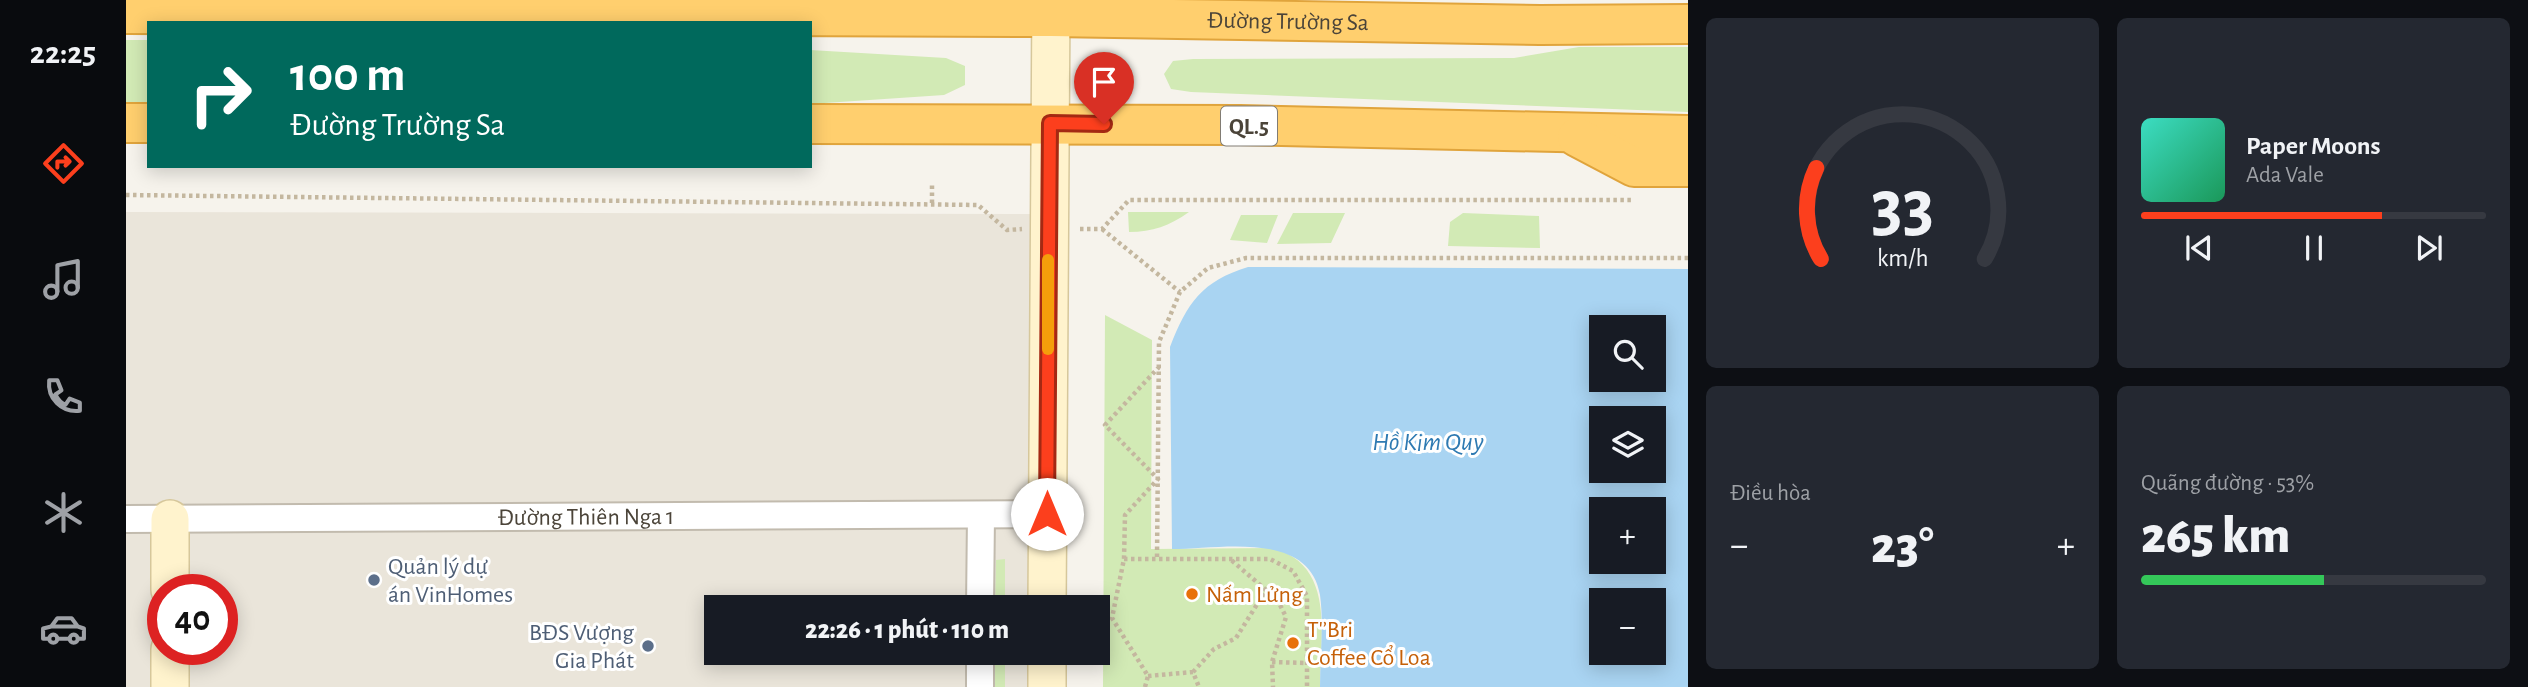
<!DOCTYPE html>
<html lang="vi">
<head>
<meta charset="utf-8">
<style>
	:root { --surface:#171b24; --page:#242831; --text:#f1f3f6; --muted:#9ea1a6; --line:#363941; --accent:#fc3f1d }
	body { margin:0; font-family:"Alegreya Sans",sans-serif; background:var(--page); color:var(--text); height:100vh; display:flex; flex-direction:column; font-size:26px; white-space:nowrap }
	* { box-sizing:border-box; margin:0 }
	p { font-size:23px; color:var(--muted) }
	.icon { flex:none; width:38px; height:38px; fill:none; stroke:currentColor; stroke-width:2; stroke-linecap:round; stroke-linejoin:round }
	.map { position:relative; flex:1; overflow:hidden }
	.drawer { display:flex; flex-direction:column; gap:18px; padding:18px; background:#0d0f14; width:840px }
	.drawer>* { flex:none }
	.hud { position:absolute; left:21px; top:21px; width:665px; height:147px; border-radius:0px; box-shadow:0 4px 18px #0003; background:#00695c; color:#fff; overflow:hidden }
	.tools { position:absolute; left:1463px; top:315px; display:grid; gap:14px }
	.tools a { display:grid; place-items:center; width:77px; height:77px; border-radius:0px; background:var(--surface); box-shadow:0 4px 18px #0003; font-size:35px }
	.speed { position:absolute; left:21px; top:574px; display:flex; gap:14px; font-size:35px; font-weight:700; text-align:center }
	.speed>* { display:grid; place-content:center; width:91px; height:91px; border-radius:50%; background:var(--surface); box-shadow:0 4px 18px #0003; line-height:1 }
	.speed .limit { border:10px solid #d22; background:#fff; color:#111 }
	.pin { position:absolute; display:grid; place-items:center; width:60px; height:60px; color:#fff; margin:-72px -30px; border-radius:50% 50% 50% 0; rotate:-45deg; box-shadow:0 0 7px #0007 }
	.pin .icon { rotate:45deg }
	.me { position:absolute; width:77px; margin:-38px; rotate:0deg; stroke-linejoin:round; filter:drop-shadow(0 0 5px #0008) }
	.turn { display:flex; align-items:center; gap:24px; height:147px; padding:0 28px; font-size:32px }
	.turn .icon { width:91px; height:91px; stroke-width:2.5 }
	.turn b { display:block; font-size:49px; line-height:60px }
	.big { font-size:52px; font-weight:800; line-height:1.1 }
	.drawer .widget { flex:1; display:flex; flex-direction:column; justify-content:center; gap:10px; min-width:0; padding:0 24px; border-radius:10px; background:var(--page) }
	.drawer .dial { align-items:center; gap:0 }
	.dial svg { height:182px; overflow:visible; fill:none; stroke:var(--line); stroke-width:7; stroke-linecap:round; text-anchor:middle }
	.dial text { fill:var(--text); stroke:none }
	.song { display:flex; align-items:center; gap:21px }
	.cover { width:84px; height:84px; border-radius:10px; background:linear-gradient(135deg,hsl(170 70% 55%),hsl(150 70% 35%)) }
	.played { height:7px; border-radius:4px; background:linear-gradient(90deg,var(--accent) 70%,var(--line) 70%) }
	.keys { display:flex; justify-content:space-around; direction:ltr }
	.heat { display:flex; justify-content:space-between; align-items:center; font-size:38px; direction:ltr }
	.charge { height:10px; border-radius:5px; background:linear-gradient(90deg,#34c759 53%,var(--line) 0) }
	.drawer .tiles { flex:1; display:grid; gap:18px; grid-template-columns:repeat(2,1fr) }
	.trip { position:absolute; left:578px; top:595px; width:406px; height:70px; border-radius:0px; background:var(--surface); box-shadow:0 4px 18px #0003; font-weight:800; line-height:70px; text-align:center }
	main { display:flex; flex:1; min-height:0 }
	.dock { display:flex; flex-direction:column; width:126px; justify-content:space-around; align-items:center; background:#090b0e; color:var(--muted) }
	.dock .icon { width:49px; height:49px }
	.dock .active { color:var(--accent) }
	.dock b { font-size:32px; color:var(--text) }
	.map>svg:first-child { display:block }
</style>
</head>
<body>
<main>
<nav class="dock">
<b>22:25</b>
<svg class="icon active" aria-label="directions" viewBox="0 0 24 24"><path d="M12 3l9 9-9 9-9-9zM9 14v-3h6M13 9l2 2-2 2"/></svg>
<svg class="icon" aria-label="music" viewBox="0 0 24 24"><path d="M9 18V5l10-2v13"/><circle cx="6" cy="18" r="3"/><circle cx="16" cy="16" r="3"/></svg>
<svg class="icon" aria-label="phone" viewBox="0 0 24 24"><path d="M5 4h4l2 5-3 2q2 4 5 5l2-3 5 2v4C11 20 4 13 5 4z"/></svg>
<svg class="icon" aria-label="climate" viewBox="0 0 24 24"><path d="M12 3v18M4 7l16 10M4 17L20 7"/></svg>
<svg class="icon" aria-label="car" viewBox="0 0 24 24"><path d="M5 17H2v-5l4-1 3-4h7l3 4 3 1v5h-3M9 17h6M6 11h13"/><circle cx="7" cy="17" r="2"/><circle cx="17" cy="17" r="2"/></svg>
</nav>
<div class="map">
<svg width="1562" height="687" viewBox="0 0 1562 687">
	<rect width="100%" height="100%" fill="#f6f3ec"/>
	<!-- residential -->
	<path fill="#eae5da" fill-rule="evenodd" d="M0 212 922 214 921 607H590V653H921V687H0ZM37 590H96V649H37Z"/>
	<!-- green -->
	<path fill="#d2eab5" d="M0 40H23V108L0 107Z
		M1453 47H1562V112L1065 92 1045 89 1038 74 1047 61 1067 59 1388 58Z
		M684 50 820 58 839 66V85L818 95 684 104Z
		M1002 212H1063C1043 226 1027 232 1003 232Z
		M1167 213H1219L1205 243 1151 244Z
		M1337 213 1413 216 1414 248 1322 246 1324 222Z
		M1115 215H1152L1141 243 1104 240Z
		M979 315 1026 340 1025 549 1147 548C1210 566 1194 635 1194 687H977Z
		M879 559V607H869L870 560Z
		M869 653H879V687H869Z"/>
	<!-- water -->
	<path fill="#a9d4f2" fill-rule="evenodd" d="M1122 267 1562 269V687H1194C1194 658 1198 624 1194 595 1183 530 1094 549 1046 549L1044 347C1061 303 1076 281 1122 267ZM1475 327H1528V380H1475ZM1475 418H1528V471H1475ZM1475 509H1528V562H1475ZM1475 600H1528V653H1475Z"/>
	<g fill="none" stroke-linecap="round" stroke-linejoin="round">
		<!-- street casing -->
		<g stroke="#c2bbae" stroke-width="30">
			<g id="street">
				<path id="s1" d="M0 519 921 514"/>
				<path d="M854 607 855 515"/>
				<path d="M854 687V653"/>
			</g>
		</g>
		<!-- secondary casing -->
		<g stroke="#d6c79b" stroke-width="40">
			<path id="secondary" d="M44 590V519
				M921 607 925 0
				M44 687V649
				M921 687V653"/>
		</g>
		<!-- highway casing -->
		<g stroke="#e0a43c" stroke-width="42">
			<g id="highway">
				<path id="s2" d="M0 14 925 17 1414 25 1562 24"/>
				<path d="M0 123H23"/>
				<path d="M684 124 1114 125 1562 135"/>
				<path d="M1451 137 1508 167H1562"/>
			</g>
		</g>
		<!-- path -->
		<path stroke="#c4b79f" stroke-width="4.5" stroke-dasharray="3.5 3.5" stroke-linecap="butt" d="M0 195 852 205 881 230 896 229
			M806 203V185
			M954 229H976L1003 200H1506
			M976 229 1054 292
			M1031 557 1033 342 1054 292 1082 268 1120 258H1562
			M998 559H1144L1167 571 1181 596V687
			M1140 590 1152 601 1160 617 1146 662 1147 687
			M1146 662 1181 663
			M1067 672 1088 649 1110 638 1140 590 1104 559
			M1022 676 1067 672 1073 687
			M1019 687 1022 676 986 618 998 559 999 515 1032 479 979 425 1033 367"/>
		<!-- street -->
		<use href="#street" stroke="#fff" stroke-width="26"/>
		<!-- secondary -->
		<use href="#secondary" stroke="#fff3cd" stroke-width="37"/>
		<!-- highway -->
		<use href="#highway" stroke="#ffcf6e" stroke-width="38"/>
	</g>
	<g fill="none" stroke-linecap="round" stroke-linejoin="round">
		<!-- route casing -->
		<g stroke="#a42913" stroke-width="18">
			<path id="route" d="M921 514 924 123 978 124"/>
		</g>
		<!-- route -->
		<use href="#route" stroke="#fc3f1d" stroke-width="12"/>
		<!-- slow -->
		<path stroke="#f59e0b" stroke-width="12" d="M922 349V260"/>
	</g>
	<!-- markers -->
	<g fill="#5c6f8a" stroke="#fff" stroke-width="2.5">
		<circle cx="248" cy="580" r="7"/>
		<circle cx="522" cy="646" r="7"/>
	</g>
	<g fill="#e8710a" stroke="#fff" stroke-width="2.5">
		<circle cx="1066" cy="594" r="7"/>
		<circle cx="1167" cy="643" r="7"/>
	</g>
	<g text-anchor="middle" stroke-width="6" stroke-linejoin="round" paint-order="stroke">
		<!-- shield labels -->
		<rect fill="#fff" stroke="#817c74" stroke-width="2" x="1095" y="106.5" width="56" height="39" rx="5"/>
		<g font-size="23" font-weight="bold" fill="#4b4439">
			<text x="1123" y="134">QL.5</text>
		</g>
		<!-- street labels -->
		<g font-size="24" fill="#4b4439" stroke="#fff">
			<text dy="8" stroke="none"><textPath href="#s2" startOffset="1162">Đường Trường Sa</textPath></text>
			<text dy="8" stroke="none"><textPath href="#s1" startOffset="460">Đường Thiên Nga 1</textPath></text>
		</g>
		<!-- service labels -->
		<g font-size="24" fill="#4e5e75" stroke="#fff" text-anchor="start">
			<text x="262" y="574">Quản lý dự<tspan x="262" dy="28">án VinHomes</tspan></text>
			<text x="508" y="640" text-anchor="end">BĐS Vượng<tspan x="508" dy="28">Gia Phát</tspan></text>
		</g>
		<!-- food labels -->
		<g font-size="24" fill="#c56008" stroke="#fff" text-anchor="start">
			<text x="1080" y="602">Nấm Lửng</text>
			<text x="1181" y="637">T'’Bri<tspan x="1181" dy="28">Coffee Cổ Loa</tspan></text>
		</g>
		<!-- water labels -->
		<g font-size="26" font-style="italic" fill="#2e7ab2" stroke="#fff">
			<text x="1302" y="450">Hồ Kim Quy</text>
		</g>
	</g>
</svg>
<div class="tools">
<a><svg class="icon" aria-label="search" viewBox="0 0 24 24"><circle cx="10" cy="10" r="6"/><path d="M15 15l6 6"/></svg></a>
<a><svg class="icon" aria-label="layers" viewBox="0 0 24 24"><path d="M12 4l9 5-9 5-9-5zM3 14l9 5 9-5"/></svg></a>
<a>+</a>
<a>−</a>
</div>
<div class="speed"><div class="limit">40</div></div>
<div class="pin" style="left:978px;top:124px;background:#d93025"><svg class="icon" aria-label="arrive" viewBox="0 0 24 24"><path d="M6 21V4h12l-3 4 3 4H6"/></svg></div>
<svg class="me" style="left:921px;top:514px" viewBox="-20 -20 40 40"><circle r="19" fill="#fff"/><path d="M0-13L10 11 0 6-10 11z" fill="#fc3f1d"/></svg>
<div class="trip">22:26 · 1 phút · 110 m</div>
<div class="hud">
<div class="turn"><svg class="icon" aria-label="right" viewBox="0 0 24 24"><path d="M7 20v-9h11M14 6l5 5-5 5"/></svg><div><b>100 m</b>Đường Trường Sa</div></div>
</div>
</div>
<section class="drawer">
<div class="tiles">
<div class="widget dial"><svg viewBox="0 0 100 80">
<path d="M14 69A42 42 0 1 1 86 69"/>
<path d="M14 69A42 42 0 0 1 12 29" stroke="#fc3f1d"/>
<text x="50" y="56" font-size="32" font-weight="700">33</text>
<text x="50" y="72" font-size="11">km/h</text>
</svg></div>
<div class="widget">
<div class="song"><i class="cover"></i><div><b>Paper Moons</b><p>Ada Vale</p></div></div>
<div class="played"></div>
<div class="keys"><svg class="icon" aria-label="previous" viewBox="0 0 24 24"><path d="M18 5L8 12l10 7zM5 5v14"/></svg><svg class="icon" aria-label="pause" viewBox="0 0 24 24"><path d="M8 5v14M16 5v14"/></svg><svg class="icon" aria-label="next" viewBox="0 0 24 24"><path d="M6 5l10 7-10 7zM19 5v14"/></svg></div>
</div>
<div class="widget"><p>Điều hòa</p>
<div class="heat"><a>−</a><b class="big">23°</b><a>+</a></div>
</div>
<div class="widget"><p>Quãng đường · 53%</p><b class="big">265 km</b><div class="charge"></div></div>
</div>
</section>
</main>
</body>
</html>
